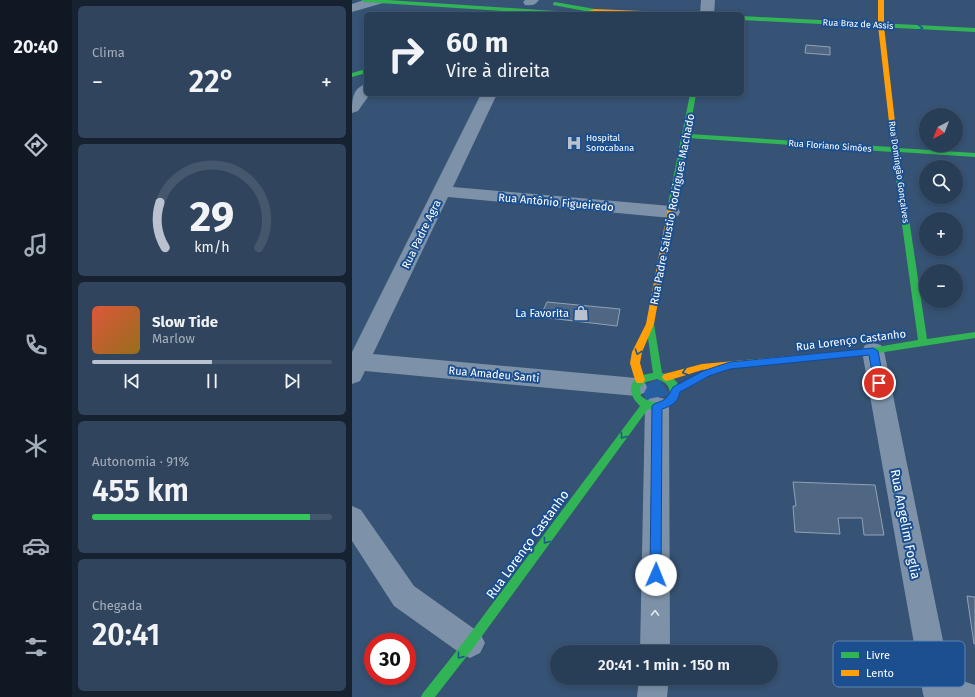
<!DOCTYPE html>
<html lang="pt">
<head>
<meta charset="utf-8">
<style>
	:root { --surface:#283e57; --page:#30455d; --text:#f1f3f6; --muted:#a5aeba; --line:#44576d; --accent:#b9c2ce }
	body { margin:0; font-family:"Fira Sans",sans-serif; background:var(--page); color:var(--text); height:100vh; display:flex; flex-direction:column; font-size:15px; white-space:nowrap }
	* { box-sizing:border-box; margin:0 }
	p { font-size:13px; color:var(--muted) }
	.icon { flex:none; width:22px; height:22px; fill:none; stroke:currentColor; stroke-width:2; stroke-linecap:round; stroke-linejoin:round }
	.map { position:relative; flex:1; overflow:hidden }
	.panel { display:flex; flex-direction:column; gap:6px; padding:6px; background:#162230; width:280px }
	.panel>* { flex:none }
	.guide { position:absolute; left:12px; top:12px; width:380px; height:84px; border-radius:6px; box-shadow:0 2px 6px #0003,0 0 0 1px var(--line); background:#283e57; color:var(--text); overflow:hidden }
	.needle { width:26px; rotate:222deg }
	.controls { position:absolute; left:567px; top:108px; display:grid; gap:8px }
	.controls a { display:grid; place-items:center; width:44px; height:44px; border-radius:50%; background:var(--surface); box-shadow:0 2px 6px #0003,0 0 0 1px var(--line); font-size:20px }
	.speed { position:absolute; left:12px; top:633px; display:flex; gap:8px; font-size:20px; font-weight:700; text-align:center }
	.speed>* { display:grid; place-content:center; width:52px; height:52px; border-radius:50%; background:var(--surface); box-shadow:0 2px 6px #0003,0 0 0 1px var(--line); line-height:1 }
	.speed .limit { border:6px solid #d22; background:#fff; color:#111 }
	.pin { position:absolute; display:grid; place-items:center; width:34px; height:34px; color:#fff; margin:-17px; border:2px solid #fff; border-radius:50%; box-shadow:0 1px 4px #0007 }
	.me { position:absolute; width:44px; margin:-22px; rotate:1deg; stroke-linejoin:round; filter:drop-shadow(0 0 3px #0008) }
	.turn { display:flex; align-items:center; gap:14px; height:84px; padding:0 16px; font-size:18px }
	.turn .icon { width:52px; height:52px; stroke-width:2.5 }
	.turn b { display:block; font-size:28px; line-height:34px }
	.big { font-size:30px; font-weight:600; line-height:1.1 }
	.panel .tile { flex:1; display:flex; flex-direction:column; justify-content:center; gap:6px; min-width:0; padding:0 14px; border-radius:6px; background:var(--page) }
	.panel .dial { align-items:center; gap:0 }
	.dial svg { height:104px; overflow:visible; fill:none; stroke:var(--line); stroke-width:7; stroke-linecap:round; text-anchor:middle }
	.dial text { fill:var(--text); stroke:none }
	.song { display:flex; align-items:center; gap:12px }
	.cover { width:48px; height:48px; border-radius:6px; background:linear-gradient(135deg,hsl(10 70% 55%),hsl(40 70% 35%)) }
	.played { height:4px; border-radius:2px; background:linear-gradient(90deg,var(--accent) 50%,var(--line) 50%) }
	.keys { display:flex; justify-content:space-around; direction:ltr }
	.heat { display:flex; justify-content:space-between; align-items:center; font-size:22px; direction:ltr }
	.charge { height:6px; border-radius:3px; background:linear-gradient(90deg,#34c759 91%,var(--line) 0) }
	.trip { position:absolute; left:198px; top:645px; width:228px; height:40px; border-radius:20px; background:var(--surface); box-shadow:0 2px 6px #0003,0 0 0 1px var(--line); font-weight:600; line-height:40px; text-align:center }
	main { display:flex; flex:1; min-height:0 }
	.tab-bar { display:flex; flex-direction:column; width:72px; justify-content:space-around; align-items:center; background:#101923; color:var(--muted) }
	.tab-bar .icon { width:28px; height:28px }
	.tab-bar .active { color:var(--accent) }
	.tab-bar b { font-size:18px; color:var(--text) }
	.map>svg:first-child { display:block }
</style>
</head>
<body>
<main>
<nav class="tab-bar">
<b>20:40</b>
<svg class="icon active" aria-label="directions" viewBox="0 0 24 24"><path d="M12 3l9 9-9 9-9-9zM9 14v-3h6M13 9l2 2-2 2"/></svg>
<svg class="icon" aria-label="music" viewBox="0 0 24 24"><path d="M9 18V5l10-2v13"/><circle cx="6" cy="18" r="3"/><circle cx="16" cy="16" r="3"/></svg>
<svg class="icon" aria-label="phone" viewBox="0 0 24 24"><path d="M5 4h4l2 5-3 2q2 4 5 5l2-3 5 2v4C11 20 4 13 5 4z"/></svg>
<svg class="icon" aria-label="climate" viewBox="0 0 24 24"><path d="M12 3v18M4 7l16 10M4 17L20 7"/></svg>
<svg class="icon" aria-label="car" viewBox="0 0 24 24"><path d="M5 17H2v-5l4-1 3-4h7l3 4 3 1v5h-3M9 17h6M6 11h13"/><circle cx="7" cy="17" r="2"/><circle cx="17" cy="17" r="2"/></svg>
<svg class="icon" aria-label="filters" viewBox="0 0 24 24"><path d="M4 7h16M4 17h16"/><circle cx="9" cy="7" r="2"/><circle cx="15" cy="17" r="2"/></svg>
</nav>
<section class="panel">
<div class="tile"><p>Clima</p>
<div class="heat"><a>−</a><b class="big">22°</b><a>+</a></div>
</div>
<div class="tile dial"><svg viewBox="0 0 100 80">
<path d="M14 69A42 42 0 1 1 86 69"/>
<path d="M14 69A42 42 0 0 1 10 34" stroke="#b9c2ce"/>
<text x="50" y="56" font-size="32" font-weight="700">29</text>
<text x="50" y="72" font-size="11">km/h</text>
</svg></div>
<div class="tile">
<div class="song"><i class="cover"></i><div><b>Slow Tide</b><p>Marlow</p></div></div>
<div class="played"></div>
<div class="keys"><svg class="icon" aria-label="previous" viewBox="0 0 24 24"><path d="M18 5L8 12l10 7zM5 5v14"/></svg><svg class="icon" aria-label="pause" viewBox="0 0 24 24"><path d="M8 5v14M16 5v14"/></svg><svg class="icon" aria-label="next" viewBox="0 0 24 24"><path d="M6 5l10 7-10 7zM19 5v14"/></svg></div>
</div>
<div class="tile"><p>Autonomia · 91%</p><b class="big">455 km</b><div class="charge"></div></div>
<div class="tile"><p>Chegada</p><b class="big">20:41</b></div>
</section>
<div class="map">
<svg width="623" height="697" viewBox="0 0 623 697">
	<rect width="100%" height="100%" fill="#365274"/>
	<!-- green -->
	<path fill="#265fa1" d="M307 379 318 395 294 400 290 386Z"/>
	<!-- building -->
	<path fill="#506783" stroke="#92a2b6" d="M454 45 478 47V55L453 53Z
		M195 302 268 309 265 326 188 317Z
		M441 482 523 485 532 535H512L510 518H486L488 534 443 532 441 506H444Z
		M615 596 623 597V644H622Z"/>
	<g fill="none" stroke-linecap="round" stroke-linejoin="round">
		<!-- street -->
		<path fill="#7d92a8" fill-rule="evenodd" d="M12 0H33L31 3 0 12V4Z
			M173 0H187C183 5 180 6 173 5L171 2Z
			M349 0H363L362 14H348Z
			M14 84V94H18L6 111 0 113C0 101 0 88 14 84Z
			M129 94H145L101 187 319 206 326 208 328 212 326 216 319 218 96 197 21 354 284 378 292 381 295 387 292 393 284 396 13 371 8 381 0 384V352Z
			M521 343 529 345 532 351 599 680 614 682 623 685V697H572L571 694 510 351 513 345Z
			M305 397 313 399 317 406 318 652H288L293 406 297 399Z
			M0 506 9 510 62 586 128 633 133 643 128 653 118 658 108 653 42 606 0 541Z
			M287 678H317L315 697H285Z"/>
		<!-- fast -->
		<path fill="#30b455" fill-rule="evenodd" d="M9 0H36L219 12 222 14H195L12 2Z
			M203 2 243 9 246 11 243 13 201 5V3Z
			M390 16 623 28V32L390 20Z
			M14 69V73L0 77V73Z
			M338 94H344L337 134 540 147 543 146 546 148 623 153V157L547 152 575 339 623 332V338L513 355 508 352 513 349 566 340 540 152 336 138 323 209 319 211H316L315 209Z
			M298 321 302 324 310 373C313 374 317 375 319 377 341 391 315 415 296 409L122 647 83 697H69L71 693 114 639 288 406C278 397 274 384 288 376 292 374 297 374 301 373L294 324ZM305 379C313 382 317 384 318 393 311 405 298 404 289 396L288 388 294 382Z"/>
		<!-- slow -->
		<path fill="#ff9f0a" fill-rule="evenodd" d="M526 0H532V26L546 148 543 150 540 148 526 26Z
			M243 9 314 12 317 14 243 13 226 14Z
			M316 207H319L323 209 302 324 290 352 288 363 293 380 291 383H285L283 380 278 363 280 352 294 324Z
			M513 349 518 352 513 355 350 370 315 381 312 380 310 377 312 374 350 364Z"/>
	</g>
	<!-- one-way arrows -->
	<defs><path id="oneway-chevron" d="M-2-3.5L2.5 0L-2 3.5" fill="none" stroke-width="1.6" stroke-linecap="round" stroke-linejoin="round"/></defs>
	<g stroke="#1d5989">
		<use href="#oneway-chevron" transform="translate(568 28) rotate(3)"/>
		<use href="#oneway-chevron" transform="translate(286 352) rotate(109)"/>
		<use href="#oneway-chevron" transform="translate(333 372) rotate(162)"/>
		<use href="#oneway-chevron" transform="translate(271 436) rotate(126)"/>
		<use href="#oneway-chevron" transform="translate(194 541) rotate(126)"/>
		<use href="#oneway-chevron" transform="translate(108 656) rotate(129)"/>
	</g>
	<use stroke="#e5e9ee" href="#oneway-chevron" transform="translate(303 613) rotate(-89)"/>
	<!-- route -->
	<path fill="#1a73e8" stroke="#114b97" d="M521 348 526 351 532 383 527 386 522 383 517 355 378 369 357 376 328 392C326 402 320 406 310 409L309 575 308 579 304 581 300 579 298 575 300 406 302 404C315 399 315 399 321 387L351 371 378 362Z"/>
	<!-- icons -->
	<defs>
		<g id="hospital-bare" transform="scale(1.2)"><path d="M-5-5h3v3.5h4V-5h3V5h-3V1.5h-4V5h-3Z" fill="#b9c2ce" stroke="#1b4f8f" stroke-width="2.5" paint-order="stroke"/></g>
		<g id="shop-bare" transform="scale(1.2)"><path d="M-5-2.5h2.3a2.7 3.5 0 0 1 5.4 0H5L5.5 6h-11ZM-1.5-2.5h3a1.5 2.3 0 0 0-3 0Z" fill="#b9c2ce" stroke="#1b4f8f" stroke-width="2.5" paint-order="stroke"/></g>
	</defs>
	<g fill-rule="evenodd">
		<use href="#hospital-bare" x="222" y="143"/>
		<use href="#shop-bare" x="229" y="313"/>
	</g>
	<g text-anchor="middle" stroke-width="4" stroke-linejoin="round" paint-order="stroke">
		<!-- far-street labels -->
		<g font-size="9" fill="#fff" stroke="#1b4f8f">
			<text transform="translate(506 24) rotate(3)" y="3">Rua Braz de Assis</text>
			<text transform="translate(478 146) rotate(4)" y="3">Rua Floriano Simões</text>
			<text transform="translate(547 172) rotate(82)" y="3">Rua Domingão Gonçalves</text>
		</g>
		<!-- far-poi labels -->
		<g font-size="9" fill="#fff" stroke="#1b4f8f" text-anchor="start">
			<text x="234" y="141">Hospital<tspan x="234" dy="10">Sorocabana</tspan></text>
		</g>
		<!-- street labels -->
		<g font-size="11" fill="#fff" stroke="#1b4f8f">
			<text transform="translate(204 202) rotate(5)" y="4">Rua Antônio Figueiredo</text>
			<text transform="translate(320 209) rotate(-79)" y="4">Rua Padre Salustio Rodrigues Machado</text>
			<text transform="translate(69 234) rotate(-64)" y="4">Rua Padre Agra</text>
			<text transform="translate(499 340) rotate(-7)" y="4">Rua Lorenço Castanho</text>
			<text transform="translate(142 374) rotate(5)" y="4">Rua Amadeu Santi</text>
		</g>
		<!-- poi labels -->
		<g font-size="11" fill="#fff" stroke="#1b4f8f" text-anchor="end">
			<text x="217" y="317">La Favorita</text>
		</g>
		<!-- near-street labels -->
		<g font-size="13" fill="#fff" stroke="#1b4f8f">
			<text transform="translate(554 524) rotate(79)" y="5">Rua Angelim Foglia</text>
			<text transform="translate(175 544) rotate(-54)" y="5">Rua Lorenço Castanho</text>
		</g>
	</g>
	<!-- legend -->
	<rect x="481" y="641" width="132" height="46" rx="6" fill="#1b4f8f" stroke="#5f84b1" stroke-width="1"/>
	<rect x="489" y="652" width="18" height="6" fill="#30b455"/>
	<rect x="489" y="670" width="18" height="6" fill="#ff9f0a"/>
	<g font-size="11" fill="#fff">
		<text x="514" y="659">Livre</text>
		<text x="514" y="677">Lento</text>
	</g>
</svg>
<div class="controls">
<a><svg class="needle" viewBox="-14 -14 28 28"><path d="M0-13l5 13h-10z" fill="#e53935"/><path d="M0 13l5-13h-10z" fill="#a5aeba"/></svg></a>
<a><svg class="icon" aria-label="search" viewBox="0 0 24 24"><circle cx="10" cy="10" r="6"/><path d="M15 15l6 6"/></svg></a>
<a>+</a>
<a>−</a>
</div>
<div class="speed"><div class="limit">30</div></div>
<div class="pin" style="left:527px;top:383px;background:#d93025"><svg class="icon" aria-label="arrive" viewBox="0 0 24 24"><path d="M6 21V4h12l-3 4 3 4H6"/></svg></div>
<svg class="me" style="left:304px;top:575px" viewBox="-20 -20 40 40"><circle r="19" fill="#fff"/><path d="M0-13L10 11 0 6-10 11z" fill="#1a73e8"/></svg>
<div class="trip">20:41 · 1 min · 150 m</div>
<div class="guide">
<div class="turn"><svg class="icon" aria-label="right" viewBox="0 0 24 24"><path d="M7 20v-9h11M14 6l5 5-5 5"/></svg><div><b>60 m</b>Vire à direita</div></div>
</div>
</div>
</main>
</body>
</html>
